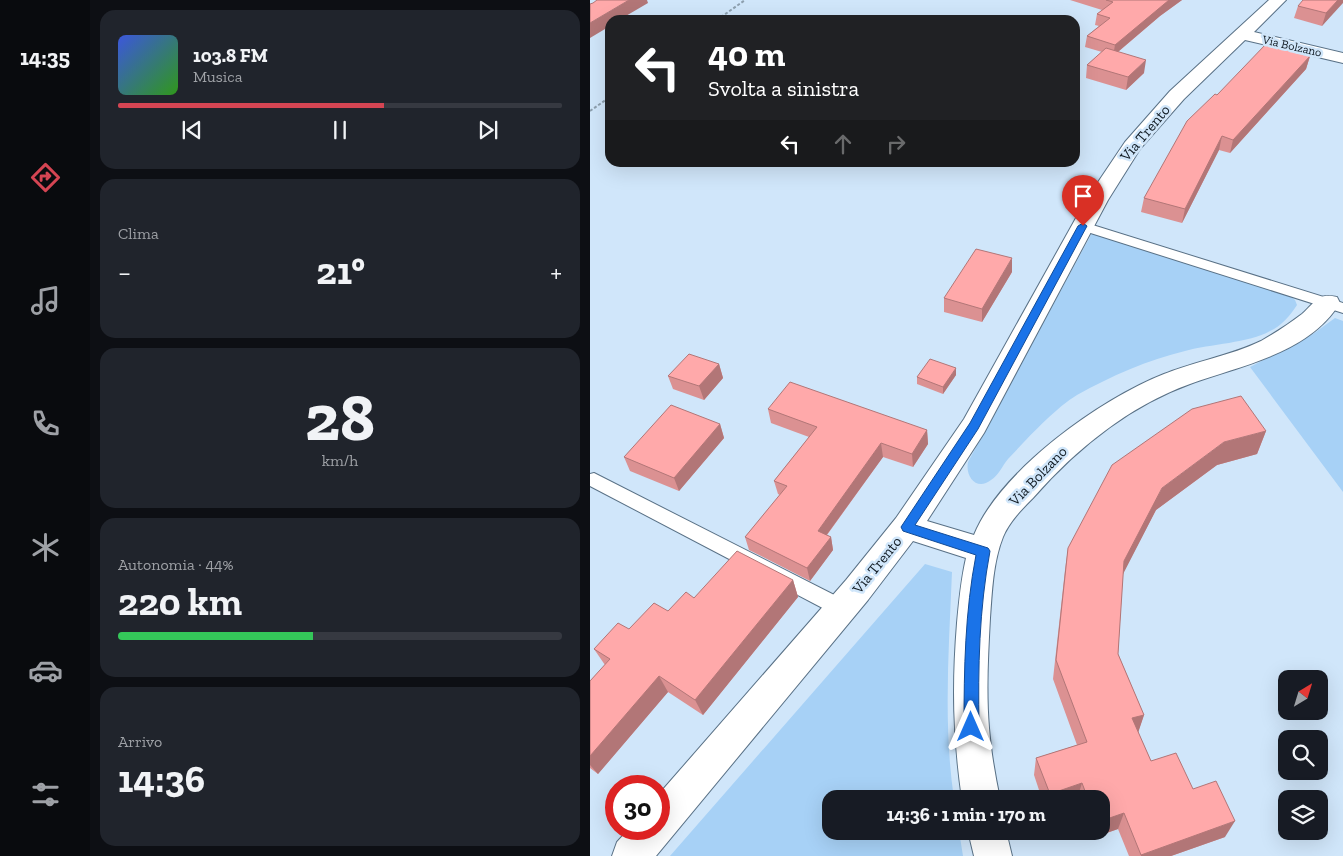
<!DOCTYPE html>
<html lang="it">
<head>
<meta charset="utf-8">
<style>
	:root { --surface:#171b24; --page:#20242c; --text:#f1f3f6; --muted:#9ea1a6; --line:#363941; --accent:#d54553 }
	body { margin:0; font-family:"Zilla Slab",serif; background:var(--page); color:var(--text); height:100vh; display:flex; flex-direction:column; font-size:19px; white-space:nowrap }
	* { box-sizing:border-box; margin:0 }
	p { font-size:16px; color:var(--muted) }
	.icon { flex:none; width:28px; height:28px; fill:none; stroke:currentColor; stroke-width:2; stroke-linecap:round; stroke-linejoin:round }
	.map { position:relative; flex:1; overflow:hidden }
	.sheet { display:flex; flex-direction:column; gap:10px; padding:10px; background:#0d0f14; width:500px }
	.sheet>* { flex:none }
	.top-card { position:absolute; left:15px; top:15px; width:475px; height:152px; border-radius:15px; box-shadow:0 5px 20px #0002; background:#202124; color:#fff; overflow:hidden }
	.needle { width:32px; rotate:38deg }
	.buttons { position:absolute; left:688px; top:670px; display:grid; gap:10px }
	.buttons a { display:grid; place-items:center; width:50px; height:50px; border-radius:10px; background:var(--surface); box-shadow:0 5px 20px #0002; font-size:25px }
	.speed { position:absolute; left:15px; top:775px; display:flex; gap:10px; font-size:25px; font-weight:700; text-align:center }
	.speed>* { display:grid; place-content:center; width:65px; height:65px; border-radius:50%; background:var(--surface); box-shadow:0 5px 20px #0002; line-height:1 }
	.speed .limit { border:8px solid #d22; background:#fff; color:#111 }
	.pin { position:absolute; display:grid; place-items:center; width:42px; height:42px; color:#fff; margin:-51px -21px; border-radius:50% 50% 50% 0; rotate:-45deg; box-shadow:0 0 5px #0007 }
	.pin .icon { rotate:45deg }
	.me { position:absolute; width:55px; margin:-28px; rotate:0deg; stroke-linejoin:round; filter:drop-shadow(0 0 4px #0008) }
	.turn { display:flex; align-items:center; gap:18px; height:105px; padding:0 20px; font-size:22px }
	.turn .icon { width:65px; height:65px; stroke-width:2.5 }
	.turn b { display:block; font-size:35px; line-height:42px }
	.lanes { display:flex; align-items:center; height:48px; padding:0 20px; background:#0003; justify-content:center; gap:25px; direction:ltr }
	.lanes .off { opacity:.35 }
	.big { font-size:38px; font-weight:800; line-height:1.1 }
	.sheet .tile { flex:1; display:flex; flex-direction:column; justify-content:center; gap:8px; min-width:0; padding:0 18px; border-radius:15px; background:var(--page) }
	.sheet .dial { align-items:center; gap:0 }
	.dial b { font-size:65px; line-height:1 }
	.song { display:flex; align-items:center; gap:15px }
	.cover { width:60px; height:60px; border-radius:8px; background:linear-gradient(135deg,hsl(230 70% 55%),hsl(110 70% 35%)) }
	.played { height:5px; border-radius:2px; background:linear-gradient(90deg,var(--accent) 60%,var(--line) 60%) }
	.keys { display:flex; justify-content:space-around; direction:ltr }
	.heat { display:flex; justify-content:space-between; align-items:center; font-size:28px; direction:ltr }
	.charge { height:8px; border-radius:4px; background:linear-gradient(90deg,#34c759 44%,var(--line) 0) }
	.trip { position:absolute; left:232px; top:790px; width:288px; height:50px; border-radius:15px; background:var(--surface); box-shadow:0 5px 20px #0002; font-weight:800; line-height:50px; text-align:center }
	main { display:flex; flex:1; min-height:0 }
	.menu { display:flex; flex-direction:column; width:90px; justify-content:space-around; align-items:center; background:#090b0e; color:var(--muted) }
	.menu .icon { width:35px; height:35px }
	.menu .active { color:var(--accent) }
	.menu b { font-size:22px; color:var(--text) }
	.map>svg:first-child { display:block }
</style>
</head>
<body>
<main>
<nav class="menu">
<b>14:35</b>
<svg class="icon active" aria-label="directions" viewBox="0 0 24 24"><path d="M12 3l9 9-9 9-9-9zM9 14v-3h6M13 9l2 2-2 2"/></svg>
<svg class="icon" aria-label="music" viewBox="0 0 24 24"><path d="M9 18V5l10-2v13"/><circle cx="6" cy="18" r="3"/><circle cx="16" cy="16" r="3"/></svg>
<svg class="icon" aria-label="phone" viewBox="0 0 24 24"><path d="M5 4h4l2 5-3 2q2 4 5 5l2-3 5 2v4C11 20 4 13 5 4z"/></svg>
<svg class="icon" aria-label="climate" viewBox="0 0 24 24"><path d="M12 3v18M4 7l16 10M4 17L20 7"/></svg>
<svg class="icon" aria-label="car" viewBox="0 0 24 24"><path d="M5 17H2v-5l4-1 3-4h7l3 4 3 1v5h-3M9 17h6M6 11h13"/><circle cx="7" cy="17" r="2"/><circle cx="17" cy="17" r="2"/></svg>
<svg class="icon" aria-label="filters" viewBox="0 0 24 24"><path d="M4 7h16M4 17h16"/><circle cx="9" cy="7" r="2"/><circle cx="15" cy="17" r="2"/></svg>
</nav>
<section class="sheet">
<div class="tile">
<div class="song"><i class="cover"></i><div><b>103.8 FM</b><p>Musica</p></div></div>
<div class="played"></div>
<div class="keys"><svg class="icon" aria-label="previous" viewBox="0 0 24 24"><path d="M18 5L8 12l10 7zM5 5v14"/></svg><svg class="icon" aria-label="pause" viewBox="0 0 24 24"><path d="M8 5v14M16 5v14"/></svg><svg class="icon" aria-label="next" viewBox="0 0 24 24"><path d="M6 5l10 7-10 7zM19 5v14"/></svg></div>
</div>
<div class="tile"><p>Clima</p>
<div class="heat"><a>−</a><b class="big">21°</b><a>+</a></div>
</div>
<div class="tile dial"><b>28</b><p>km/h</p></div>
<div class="tile"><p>Autonomia · 44%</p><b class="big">220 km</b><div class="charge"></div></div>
<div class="tile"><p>Arrivo</p><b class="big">14:36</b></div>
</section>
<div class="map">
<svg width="753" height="856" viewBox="0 0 753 856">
	<rect width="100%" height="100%" fill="#d0e6fa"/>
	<!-- green -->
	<path fill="#a7d1f6" d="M502 233 697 294 705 300 707 305C700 316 691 326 680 331 659 343 620 344 595 351 558 360 521 376 487 395 464 409 436 440 418 459 412 466 409 475 401 480 387 491 375 477 378 462Z
		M745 318 753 321V492L660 367 723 334Z
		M335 564 362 572C359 647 353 724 364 799H241V831H369L373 856H80Z"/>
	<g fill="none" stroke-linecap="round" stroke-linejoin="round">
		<!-- service casing -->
		<g stroke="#597186" stroke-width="2">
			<path id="service" d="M493 222 753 303V313L488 229 486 226 488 223Z
				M4 473 258 602 261 608 258 614 251 617 244 614 0 486V474Z"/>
		</g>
		<!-- minor casing -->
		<g stroke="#597186" stroke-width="2">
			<path id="minor" d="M679 0H696L664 32 753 53V63L655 40 594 99 550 149 518 200 394 433 337 521 384 535C410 471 510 399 574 374 606 361 640 356 671 341 685 333 699 324 712 314 718 309 725 299 732 297 737 295 741 296 747 297L750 303C718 354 652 365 600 384 539 406 486 449 443 498 432 509 419 522 413 537 403 562 402 591 400 618 398 655 396 692 399 728 401 752 405 775 410 799H372C363 737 362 685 367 623 369 601 371 580 376 558L323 541 278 600 66 856H22L27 842 39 829H69V794L256 580 306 518 374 419 496 200 535 142 580 91Z
				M378 831H416L422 856H384Z"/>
		</g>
		<!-- path -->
		<path stroke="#8d9fae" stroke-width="2" stroke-dasharray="3 2" stroke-linecap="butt" d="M127 20 155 0
			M0 111 20 97"/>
		<!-- service -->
		<use href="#service" fill="#fff" fill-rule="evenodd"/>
		<!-- minor -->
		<use href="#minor" fill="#fff" fill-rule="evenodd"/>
	</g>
	<!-- wall -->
	<path fill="#db9192" d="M480 0H592L570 16 528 52 554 73 536 90 496 78 497 65 512 52 495 47 497 36 509 26 505 25 507 14 512 10Z
		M753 0 732 26 704 18 708 6Z
		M720 56 716 69 640 153 629 150 592 223 551 212 554 198 627 95Z
		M422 272 392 322 354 312V298Z
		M129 364 133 378 114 400 83 389 78 376Z
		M366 375 353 394 327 384V377Z
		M178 409 337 430 338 444 323 467 293 457 237 535 241 537 243 550 220 581 159 550 155 537 190 495 188 494 184 481 219 437 181 423Z
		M130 424 134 438 89 491 40 471 34 457Z
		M676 431 667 454 627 465 566 510 533 573 528 654 554 715 548 732 561 761 603 789 635 837 581 856H539L528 829 502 838 499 831H511V799H452L444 775 446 758 487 745 463 679 475 570 478 548Z
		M203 580 208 597 113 715 78 692 8 774 0 768V681L15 665 4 649 39 629 78 611 104 598Z"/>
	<!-- shaded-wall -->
	<path fill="#b27677" d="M39 0H57L58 3 29 20H20V26L0 38V23Z
		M579 0H592L570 16 523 56 525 45Z
		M748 0H753V3L732 26 736 13Z
		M720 56 716 69 640 153 643 140Z
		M556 60 554 73 536 90 538 77Z
		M632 136 629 150 592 223 595 209Z
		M422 258V272L392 322V309Z
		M129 364 133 378 114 400 109 386Z
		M366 368V375L353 394V387Z
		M130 424 134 438 89 491 84 478Z
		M337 430 338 444 323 467 322 454Z
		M676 431 667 454 627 465 566 510 529 582 534 561 572 488 634 442Z
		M291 443 293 457 230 544 228 531Z
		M241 537 243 550 220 581 217 568Z
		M203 580 208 597 113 715 105 700Z
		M69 676 78 692 8 774 0 765V756Z
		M554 715 548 733 542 718Z
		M492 783 487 799H459L460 794Z
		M534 813 528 829 502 838 504 831H511V821Z
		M645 821 635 837 581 856H551V855Z"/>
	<!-- building -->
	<path fill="#ffa9aa" stroke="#b27677" d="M7 0H39L0 23V4L3 3Z
		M516 0H579L525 45 497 36 520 18 507 14 523 2Z
		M713 0H748L736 13 708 6Z
		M676 44 720 56 643 140 632 136 595 209 554 198 597 121 625 94 627 95Z
		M516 48 556 60 538 77 497 65Z
		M386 249 422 258 392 309 354 298Z
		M99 354 129 364 109 386 78 376Z
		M340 359 366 368 353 387 327 377Z
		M200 382 337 430 322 454 291 443 228 531 241 537 217 568 155 537 197 486 184 481 227 427 178 409Z
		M651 396 676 431 634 442 572 488 534 561 528 654 554 715 542 718 561 761 586 753 603 789 626 781 645 821 551 855 534 813 511 821V799H498L492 783 460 794 446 758 497 742 466 660 478 548 522 465 602 409Z
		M81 405 130 424 84 478 34 457Z
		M147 551 203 580 105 700 69 676 0 756V681L20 659 4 649 28 623 39 629 64 603 78 611 96 592 104 598Z"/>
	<!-- route -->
	<path fill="#1a73e8" stroke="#114b97" d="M493 223 497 226 388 429 325 525 398 548 400 551C389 610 388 667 389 727L386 732 381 734 376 732 374 727C374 668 375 612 386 555L313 531 311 527 380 423 488 226Z"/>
	<g text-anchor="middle" stroke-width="5" stroke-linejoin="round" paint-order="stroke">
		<!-- far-street labels -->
		<g font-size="12" fill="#0f1921" stroke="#d0e6fa">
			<text transform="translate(702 46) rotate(13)" y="4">Via Bolzano</text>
		</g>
		<!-- street labels -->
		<g font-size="15" fill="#0f1921" stroke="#d0e6fa">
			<text transform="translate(555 133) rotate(-50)" y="5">Via Trento</text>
			<text transform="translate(448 476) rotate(-46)" y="5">Via Bolzano</text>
			<text transform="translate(287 565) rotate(-51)" y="5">Via Trento</text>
		</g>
	</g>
</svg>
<div class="buttons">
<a><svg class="needle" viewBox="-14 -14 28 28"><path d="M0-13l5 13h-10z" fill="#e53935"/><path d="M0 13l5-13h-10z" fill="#9ea1a6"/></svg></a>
<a><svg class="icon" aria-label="search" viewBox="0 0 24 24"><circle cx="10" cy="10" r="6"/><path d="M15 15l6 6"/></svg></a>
<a><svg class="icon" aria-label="layers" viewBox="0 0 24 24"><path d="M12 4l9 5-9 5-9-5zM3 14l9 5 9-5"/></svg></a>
</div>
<div class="speed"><div class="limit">30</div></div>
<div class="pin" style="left:493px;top:226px;background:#d93025"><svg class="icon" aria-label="arrive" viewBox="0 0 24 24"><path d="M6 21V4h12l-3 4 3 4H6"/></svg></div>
<svg class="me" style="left:381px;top:727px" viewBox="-20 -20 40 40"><path d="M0-17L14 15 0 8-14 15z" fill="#1a73e8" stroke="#fff" stroke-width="4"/></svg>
<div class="trip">14:36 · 1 min · 170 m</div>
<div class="top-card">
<div class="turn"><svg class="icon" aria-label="left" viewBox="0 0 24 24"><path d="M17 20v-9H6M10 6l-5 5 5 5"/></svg><div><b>40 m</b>Svolta a sinistra</div></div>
<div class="lanes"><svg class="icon" aria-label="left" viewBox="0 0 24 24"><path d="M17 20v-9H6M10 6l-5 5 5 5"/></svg><svg class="icon off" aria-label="ahead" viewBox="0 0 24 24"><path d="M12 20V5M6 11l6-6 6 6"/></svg><svg class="icon off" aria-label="right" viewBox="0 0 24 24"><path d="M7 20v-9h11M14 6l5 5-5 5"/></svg></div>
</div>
</div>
</main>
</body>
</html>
